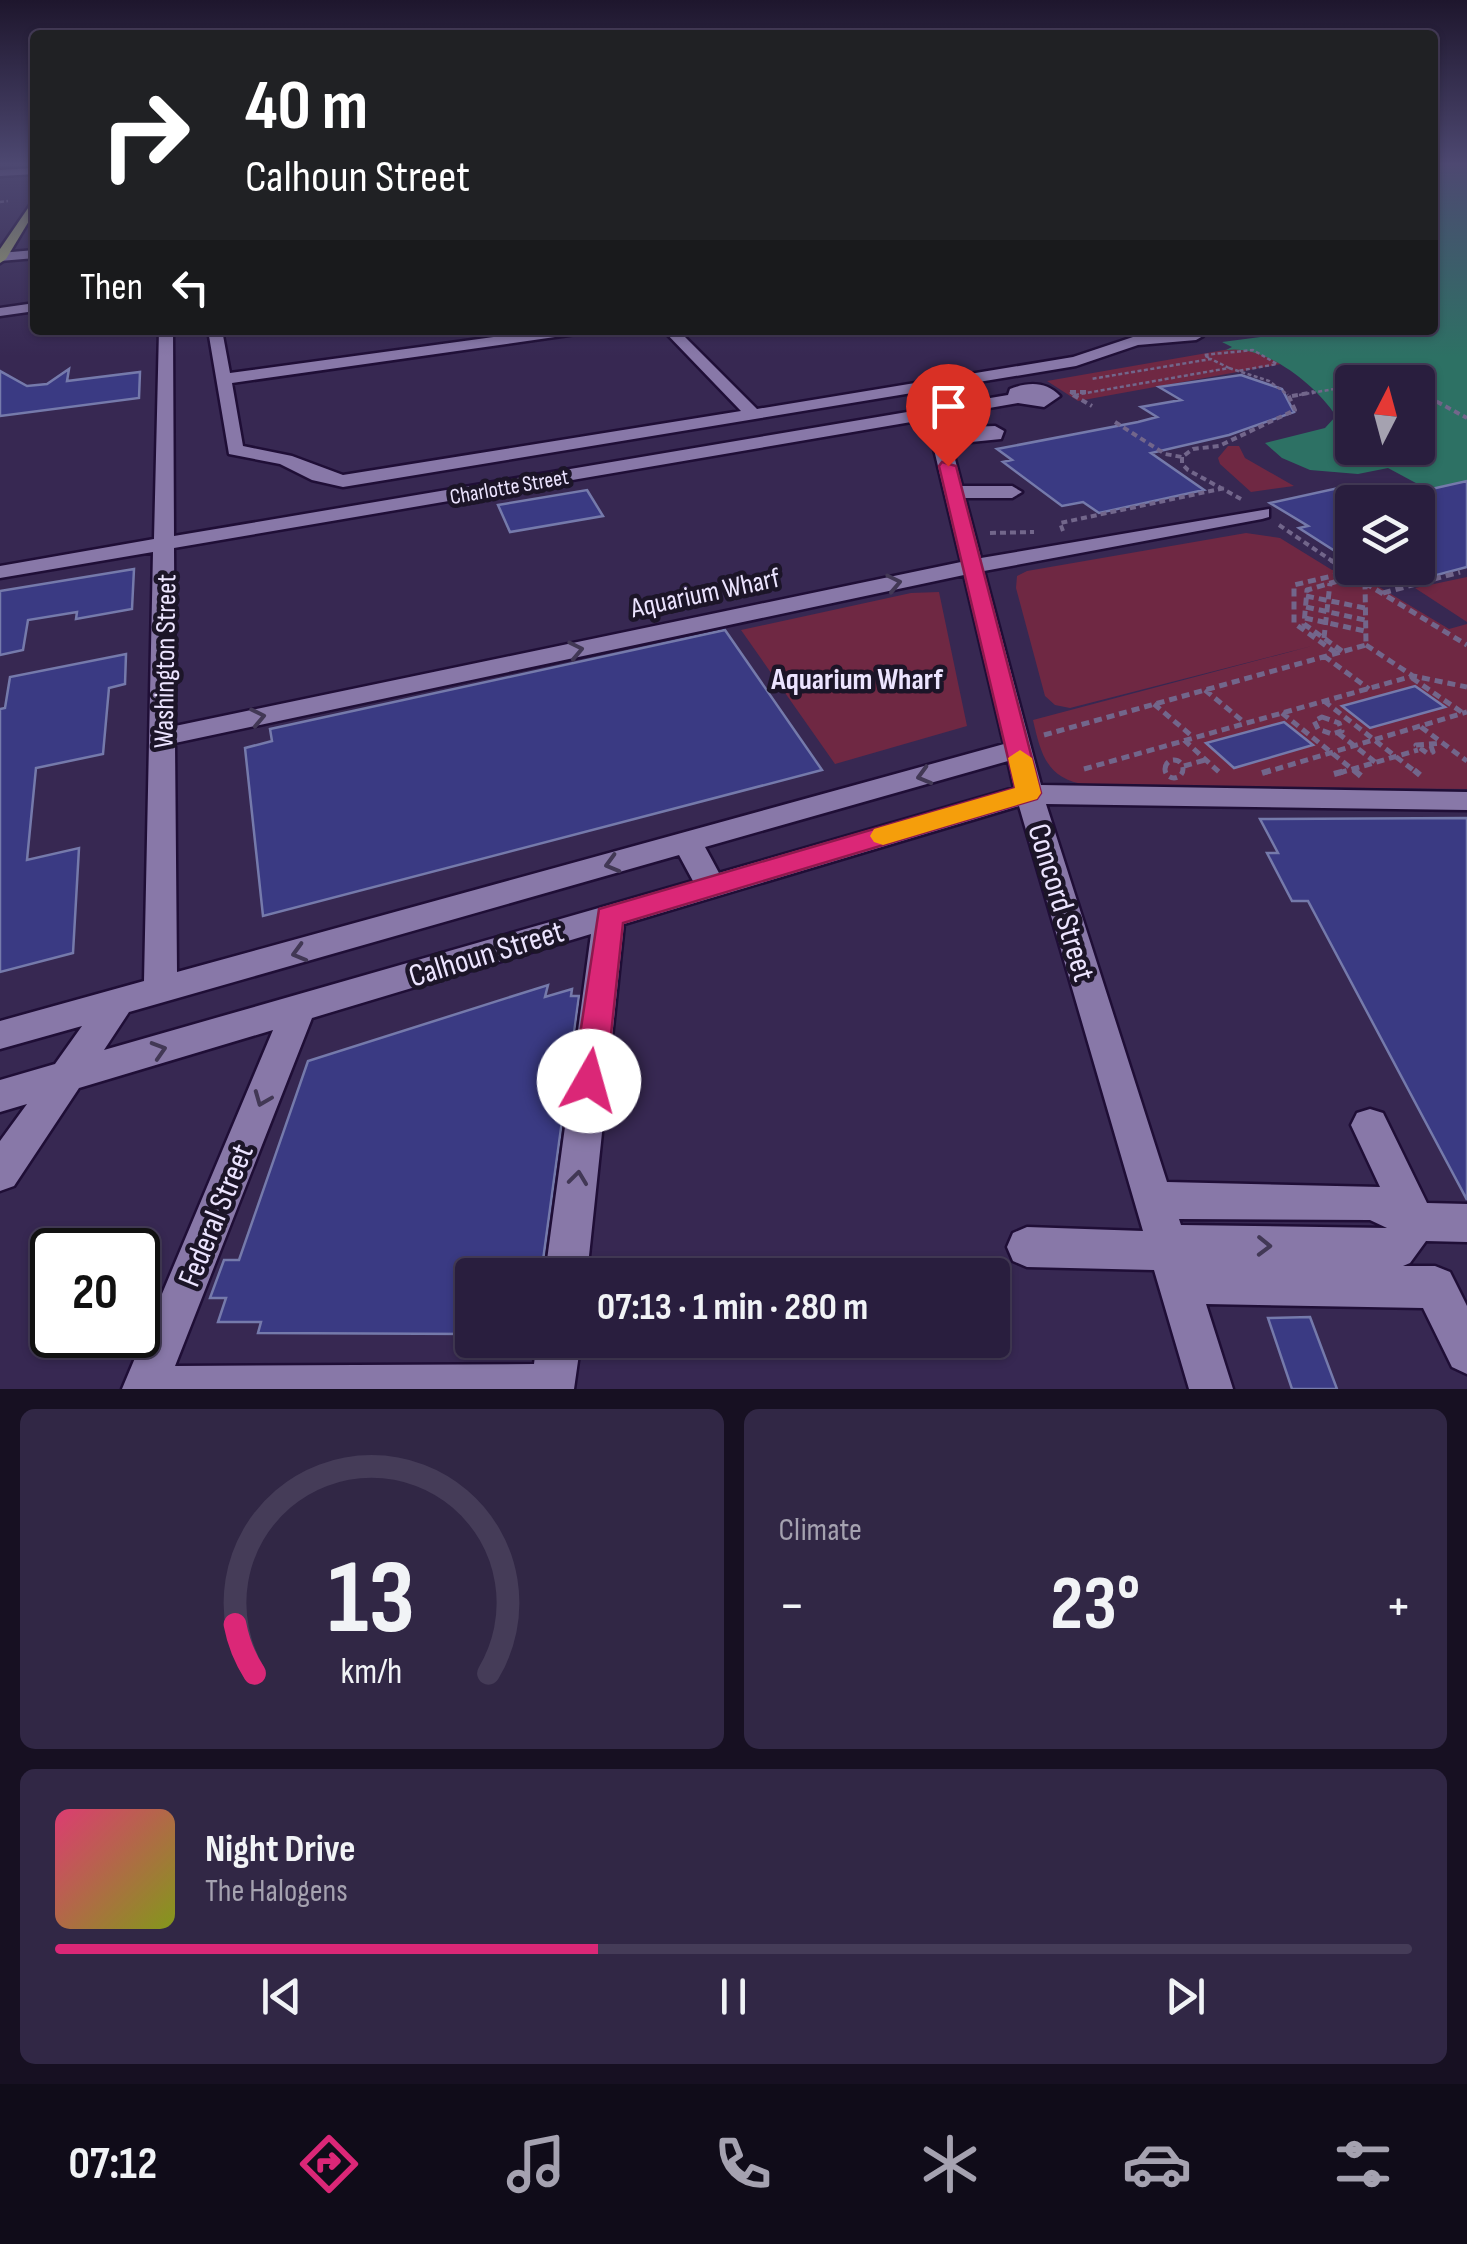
<!DOCTYPE html>
<html lang="en">
<head>
<meta charset="utf-8">
<style>
	:root { --surface:#291e3e; --page:#312745; --text:#f1f3f6; --muted:#a5a2b0; --line:#453c58; --accent:#db2777 }
	body { margin:0; font-family:"Sofia Sans Condensed",sans-serif; background:var(--page); color:var(--text); height:100vh; display:flex; flex-direction:column; font-size:38px; white-space:nowrap }
	* { box-sizing:border-box; margin:0 }
	p { font-size:32px; color:var(--muted) }
	.icon { flex:none; width:55px; height:55px; fill:none; stroke:currentColor; stroke-width:2; stroke-linecap:round; stroke-linejoin:round }
	.map { position:relative; height:1389px; overflow:hidden }
	.panel { display:flex; flex-direction:column; gap:20px; padding:20px; background:#171022; flex:1 }
	.panel>* { flex:none }
	.top-card { position:absolute; left:30px; top:30px; width:1408px; height:305px; border-radius:10px; box-shadow:0 2px 8px #0004,0 0 0 2px var(--line); background:#202124; color:#fff; overflow:hidden }
	.needle { width:65px; rotate:6deg }
	.controls { position:absolute; left:1335px; top:365px; display:grid; gap:20px }
	.controls a { display:grid; place-items:center; width:100px; height:100px; border-radius:10px; background:var(--surface); box-shadow:0 2px 8px #0004,0 0 0 2px var(--line); font-size:50px }
	.speed { position:absolute; left:30px; top:1228px; display:flex; gap:20px; font-size:50px; font-weight:700; text-align:center }
	.speed>* { display:grid; place-content:center; width:130px; height:130px; border-radius:50%; background:var(--surface); box-shadow:0 2px 8px #0004,0 0 0 2px var(--line); line-height:1 }
	.speed .limit { border:5px solid #111; border-radius:15px; background:#fff; color:#111 }
	.pin { position:absolute; display:grid; place-items:center; width:85px; height:85px; color:#fff; margin:-102px -42px; border-radius:50% 50% 50% 0; rotate:-45deg; box-shadow:0 0 10px #0007 }
	.pin .icon { rotate:45deg }
	.me { position:absolute; width:110px; margin:-55px; rotate:7deg; stroke-linejoin:round; filter:drop-shadow(0 0 8px #0008) }
	.turn { display:flex; align-items:center; gap:35px; height:210px; padding:0 50px; font-size:45px }
	.turn .icon { width:130px; height:130px; stroke-width:2.5 }
	.turn b { display:block; font-size:70px; line-height:85px }
	.then { display:flex; align-items:center; height:95px; padding:0 50px; background:#0003; gap:20px; font-size:38px }
	.big { font-size:75px; font-weight:700; line-height:1.1 }
	.panel .widget { flex:1; display:flex; flex-direction:column; justify-content:center; gap:15px; min-width:0; padding:0 35px; border-radius:15px; background:var(--page) }
	.panel .dial { align-items:center; gap:0 }
	.dial svg { height:260px; overflow:visible; fill:none; stroke:var(--line); stroke-width:7; stroke-linecap:round; text-anchor:middle }
	.dial text { fill:var(--text); stroke:none }
	.song { display:flex; align-items:center; gap:30px }
	.cover { width:120px; height:120px; border-radius:15px; background:linear-gradient(135deg,hsl(340 70% 55%),hsl(70 70% 35%)) }
	.played { height:10px; border-radius:5px; background:linear-gradient(90deg,var(--accent) 40%,var(--line) 40%) }
	.keys { display:flex; justify-content:space-around; direction:ltr }
	.heat { display:flex; justify-content:space-between; align-items:center; font-size:55px; direction:ltr }
	.panel .tiles { flex:1; display:grid; gap:20px; grid-template-columns:1fr 1fr }
	.widget:last-child { grid-column:span 2 }
	.trip { position:absolute; left:455px; top:1258px; width:555px; height:100px; border-radius:10px; background:var(--surface); box-shadow:0 2px 8px #0004,0 0 0 2px var(--line); font-weight:700; line-height:100px; text-align:center }
	.dock { display:flex; height:160px; justify-content:space-around; align-items:center; background:#100c19; color:var(--muted) }
	.dock .icon { width:70px; height:70px }
	.dock .current { color:var(--accent) }
	.dock b { font-size:45px; color:var(--text) }
	.map>svg:first-child { display:block }
</style>
</head>
<body>
<div class="map">
<svg width="1467" height="1389" viewBox="0 0 1467 1389">
	<rect width="100%" height="100%" fill="#372852"/>
	<!-- green -->
	<path fill="#6f2843" d="M1247 346 1281 364 1078 401 1047 381Z
		M1228 446H1239L1245 458 1294 486 1251 492 1220 464 1218 458Z
		M1246 533 1280 538 1332 570 1346 567 1449 629 1467 624V789L1087 785C1047 779 1041 755 1033 720L1312 646 1070 708 1055 705 1045 696 1016 588 1017 576 1027 571Z
		M1467 577V622L1415 588Z
		M939 592 967 726 835 764 741 630 911 593Z"/>
	<!-- water -->
	<path fill="#2d7164" fill-rule="evenodd" d="M1433 163H1467V489L1440 496 1388 468 1358 474 1310 470 1282 458 1265 443 1325 428 1336 416C1316 385 1265 344 1226 350L1232 347 1222 342 1313 330H1432ZM1352 382H1418V448H1352Z"/>
	<!-- building -->
	<path fill="#3a3a83" stroke="#757aab" stroke-width="2.5" d="M69 369 67 381 140 372 139 398 0 416V371L27 386 47 384Z
		M1241 375 1282 389 1294 412 1229 435 1151 453 1204 490 1099 513 1083 502 1062 506 1003 462 1012 460 997 449 1138 422 1157 417 1141 407 1181 400 1159 387Z
		M1467 481V567L1418 580V492Z
		M1352 485V562L1299 528 1308 526 1270 503Z
		M587 490 603 516 510 532 498 505Z
		M134 569 132 609 76 619 77 612 28 620 23 650 0 655V591Z
		M725 630 822 770 263 916 245 748 272 741 270 729Z
		M126 654 125 684 109 688 103 754 36 768 27 860 79 848 73 953 0 972V709L5 708 10 677Z
		M1415 686 1445 707 1370 728 1342 706Z
		M1284 722 1313 745 1234 768 1206 743Z
		M1467 818V1200L1308 901H1292L1267 853H1278L1260 819Z
		M548 985 545 997 572 989 571 996H579L541 1275H472V1334L258 1333 261 1322H218L226 1298H210L224 1260H239L308 1061Z
		M1310 1317 1337 1389H1292L1268 1318Z"/>
	<g fill="none" stroke-linecap="round" stroke-linejoin="round">
		<!-- minor casing -->
		<g stroke="#1f0e36" stroke-width="5">
			<path id="minor" d="M35 168V174L0 176V170Z
				M35 250V258L0 261V253Z
				M35 303V311L0 316V308Z
				M159 330H173L174 536 1008 395 1010 389C1028 382 1046 381 1060 396L1044 407 1018 403 932 418 941 428 995 426 1004 431 1001 439 951 444 962 486H1012L1022 492 1012 498H965L981 558 1269 509V517L1262 519 984 571 1041 785 1467 792V810L1046 804 1167 1182 1380 1187 1351 1125 1357 1113 1370 1109 1383 1113 1427 1203 1467 1204V1242L1426 1241 1410 1263 1403 1266H1435L1450 1272 1467 1306V1374L1452 1367 1423 1308 1206 1304 1233 1389H1189L1154 1270 1027 1267 1013 1261 1007 1247 1013 1233 1027 1227 1143 1231 1019 806 624 924 587 1275H545L591 934 312 1018 175 1366 534 1364 537 1340H581L574 1389H122L273 1030 79 1088 14 1186 0 1191V1141L27 1104 0 1112V1080L55 1064 82 1026 0 1049V1021L144 981 153 552 0 578V566L154 539ZM917 421 932 441 961 562 175 726 174 548ZM964 575 1004 744 177 972 175 743ZM1008 761 1014 788 719 873 705 847ZM679 855 693 881 104 1050 129 1012ZM1179 1219 1370 1220 1387 1228 1181 1225Z
				M208 330H222L230 373 544 330H583L576 334 232 383 243 446 292 456 343 475 741 411 663 330H678L757 409 1073 357 1136 336 1196 332 1203 336 1196 340 1138 345 1076 366 343 487 312 480 280 464 229 454Z"/>
		</g>
		<!-- major casing -->
		<g stroke="#1f0e36" stroke-width="5">
			<path id="major" d="M35 198V211L6 259 0 263V249Z"/>
		</g>
		<!-- path-far3 -->
		<path stroke="#72668b" stroke-width="2.5" stroke-dasharray="4 2.5" stroke-linecap="butt" d="M0 202 8 201
			M1209 358 1204 355 1253 350 1277 364 1238 371
			M1229 368 1269 381 1288 395
			M1381 382 1396 381
			M1070 392 1074 395
			M1418 392 1423 395
			M1075 395 1229 368 1211 359 1091 379
			M1299 395 1352 386"/>
		<!-- path-far2 -->
		<path stroke="#72668b" stroke-width="4" stroke-dasharray="6 4" stroke-linecap="butt" d="M1070 392H1089
			M1419 392 1467 418
			M1073 395 1092 406
			M1292 396 1314 392
			M1115 422 1165 454 1182 457 1193 449 1219 446 1295 410 1287 392
			M1182 457V464L1188 470 1241 499
			M1279 525 1332 561
			M1063 531 1060 523 1225 488
			M990 533 1034 532"/>
		<!-- path-far1 -->
		<path stroke="#72668b" stroke-width="5" stroke-dasharray="8 5" stroke-linecap="butt" d="M1365 583 1467 645
			M1383 593 1460 572
			M1306 596 1365 608
			M1306 607 1365 620
			M1305 618 1365 631
			M1324 638 1330 583
			M1366 645 1413 676
			M1342 651 1304 624 1307 590 1355 576
			M1336 653 1294 623V585L1349 572
			M1324 656 1369 689
			M1412 678 1463 713
			M1205 690 1245 723
			M1324 701 1417 773
			M1154 704 1193 737
			M1282 713 1357 773
			M1322 717 1339 723 1342 731 1332 734 1318 729 1314 721Z
			M1421 727 1467 761
			M1338 733 1375 762
			M1044 735 1366 645 1365 583 1328 558
			M1184 740 1219 772
			M1431 746 1433 752 1427 753 1416 745 1442 743
			M1165 769a9 9 0 1 1 18 0a9 9 0 1 1-18 0Z
			M1184 766 1205 760
			M1084 769 1413 676 1467 687
			M1263 773 1467 712
			M1339 773 1418 750"/>
		<!-- path -->
		<path stroke="#72668b" stroke-width="6" stroke-dasharray="9 6" stroke-linecap="butt" d="M1354 770 1361 776
			M1414 770 1420 775
			M1262 773 1272 770
			M1334 774 1348 770"/>
		<!-- minor -->
		<use href="#minor" fill="#8878a8" fill-rule="evenodd"/>
		<!-- major -->
		<use href="#major" fill="#a1aa70" fill-rule="evenodd"/>
	</g>
	<!-- one-way arrows -->
	<defs><path id="oneway-chevron" d="M-2-3.5L2.5 0L-2 3.5" fill="none" stroke-width="1.6" stroke-linecap="round" stroke-linejoin="round" transform="scale(2.5)"/></defs>
	<g stroke="#423855">
		<use href="#oneway-chevron" transform="translate(894 583) rotate(-12)"/>
		<use href="#oneway-chevron" transform="translate(576 650) rotate(-12)"/>
		<use href="#oneway-chevron" transform="translate(258 717) rotate(-12)"/>
		<use href="#oneway-chevron" transform="translate(924 776) rotate(164)"/>
		<use href="#oneway-chevron" transform="translate(612 864) rotate(164)"/>
		<use href="#oneway-chevron" transform="translate(299 953) rotate(164)"/>
		<use href="#oneway-chevron" transform="translate(159 1050) rotate(-17)"/>
		<use href="#oneway-chevron" transform="translate(262 1099) rotate(112)"/>
		<use href="#oneway-chevron" transform="translate(578 1178) rotate(-83)"/>
		<use href="#oneway-chevron" transform="translate(1264 1246) rotate(1)"/>
	</g>
	<!-- sky -->
	<linearGradient id="sky" x2="0" y2="1"><stop stop-color="#1e162d"/><stop offset="0.46" stop-color="#4d4871"/><stop offset="1" stop-color="#4d4871" stop-opacity="0"/></linearGradient>
	<rect width="1467" height="357" fill="url(#sky)"/>
	<!-- route -->
	<path fill="#db2777" stroke="#8e194d" stroke-width="2.5" d="M942 462 956 466 1041 793 1037 799 623 923 606 1081 601 1091 589 1095 578 1091 573 1081 599 909 1015 788 939 466Z"/>
	<!-- slow -->
	<path fill="#f59e0b" d="M1020 750 1032 758 1041 793 1037 799 883 845 874 842 870 836 874 829 1015 788 1008 758Z"/>
	<g text-anchor="middle" stroke-width="9" stroke-linejoin="round" paint-order="stroke">
		<!-- far-street labels -->
		<g font-size="22" fill="#ece4ff" stroke="#1c1528">
			<text transform="translate(509 486) rotate(-10)" y="8">Charlotte Street</text>
		</g>
		<!-- street labels -->
		<g font-size="28" fill="#ece4ff" stroke="#1c1528">
			<text transform="translate(705 592) rotate(-12)" y="10">Aquarium Wharf</text>
			<text transform="translate(164 661) rotate(-89)" y="10">Washington Street</text>
		</g>
		<!-- neighbourhood labels -->
		<g font-size="30" font-weight="bold" fill="#ece4ff" stroke="#1c1528">
			<text x="857" y="689">Aquarium Wharf</text>
		</g>
		<!-- near-street labels -->
		<g font-size="32" fill="#ece4ff" stroke="#1c1528">
			<text transform="translate(1062 902) rotate(73)" y="11">Concord Street</text>
			<text transform="translate(486 953) rotate(-17)" y="11">Calhoun Street</text>
			<text transform="translate(215 1215) rotate(-68)" y="11">Federal Street</text>
		</g>
	</g>
</svg>
<div class="controls">
<a><svg class="needle" viewBox="-14 -14 28 28"><path d="M0-13l5 13h-10z" fill="#e53935"/><path d="M0 13l5-13h-10z" fill="#a5a2b0"/></svg></a>
<a><svg class="icon" aria-label="layers" viewBox="0 0 24 24"><path d="M12 4l9 5-9 5-9-5zM3 14l9 5 9-5"/></svg></a>
</div>
<div class="speed"><div class="limit">20</div></div>
<div class="pin" style="left:948px;top:466px;background:#d93025"><svg class="icon" aria-label="arrive" viewBox="0 0 24 24"><path d="M6 21V4h12l-3 4 3 4H6"/></svg></div>
<svg class="me" style="left:589px;top:1081px" viewBox="-20 -20 40 40"><circle r="19" fill="#fff"/><path d="M0-13L10 11 0 6-10 11z" fill="#db2777"/></svg>
<div class="trip">07:13 · 1 min · 280 m</div>
<div class="top-card">
<div class="turn"><svg class="icon" aria-label="right" viewBox="0 0 24 24"><path d="M7 20v-9h11M14 6l5 5-5 5"/></svg><div><b>40 m</b>Calhoun Street</div></div>
<div class="then">Then<svg class="icon" aria-label="left" viewBox="0 0 24 24"><path d="M17 20v-9H6M10 6l-5 5 5 5"/></svg></div>
</div>
</div>
<section class="panel">
<div class="tiles">
<div class="widget dial"><svg viewBox="0 0 100 80">
<path d="M14 69A42 42 0 1 1 86 69"/>
<path d="M14 69A42 42 0 0 1 8 54" stroke="#db2777"/>
<text x="50" y="56" font-size="32" font-weight="700">13</text>
<text x="50" y="72" font-size="11">km/h</text>
</svg></div>
<div class="widget"><p>Climate</p>
<div class="heat"><a>−</a><b class="big">23°</b><a>+</a></div>
</div>
<div class="widget">
<div class="song"><i class="cover"></i><div><b>Night Drive</b><p>The Halogens</p></div></div>
<div class="played"></div>
<div class="keys"><svg class="icon" aria-label="previous" viewBox="0 0 24 24"><path d="M18 5L8 12l10 7zM5 5v14"/></svg><svg class="icon" aria-label="pause" viewBox="0 0 24 24"><path d="M8 5v14M16 5v14"/></svg><svg class="icon" aria-label="next" viewBox="0 0 24 24"><path d="M6 5l10 7-10 7zM19 5v14"/></svg></div>
</div>
</div>
</section>
<nav class="dock">
<b>07:12</b>
<svg class="icon current" aria-label="directions" viewBox="0 0 24 24"><path d="M12 3l9 9-9 9-9-9zM9 14v-3h6M13 9l2 2-2 2"/></svg>
<svg class="icon" aria-label="music" viewBox="0 0 24 24"><path d="M9 18V5l10-2v13"/><circle cx="6" cy="18" r="3"/><circle cx="16" cy="16" r="3"/></svg>
<svg class="icon" aria-label="phone" viewBox="0 0 24 24"><path d="M5 4h4l2 5-3 2q2 4 5 5l2-3 5 2v4C11 20 4 13 5 4z"/></svg>
<svg class="icon" aria-label="climate" viewBox="0 0 24 24"><path d="M12 3v18M4 7l16 10M4 17L20 7"/></svg>
<svg class="icon" aria-label="car" viewBox="0 0 24 24"><path d="M5 17H2v-5l4-1 3-4h7l3 4 3 1v5h-3M9 17h6M6 11h13"/><circle cx="7" cy="17" r="2"/><circle cx="17" cy="17" r="2"/></svg>
<svg class="icon" aria-label="filters" viewBox="0 0 24 24"><path d="M4 7h16M4 17h16"/><circle cx="9" cy="7" r="2"/><circle cx="15" cy="17" r="2"/></svg>
</nav>
</body>
</html>
